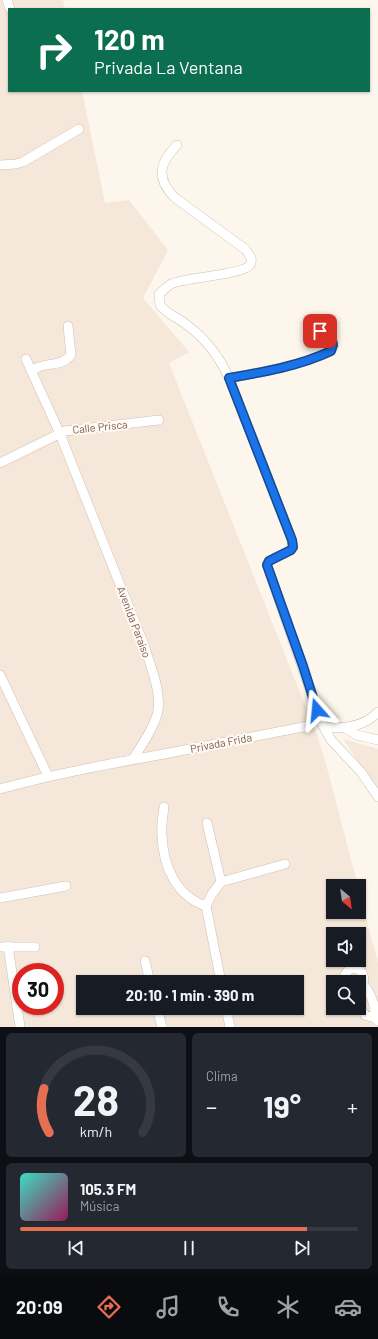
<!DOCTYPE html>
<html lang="es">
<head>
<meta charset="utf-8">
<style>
	:root { --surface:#171b24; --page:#242831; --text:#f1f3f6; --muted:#9ea1a6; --line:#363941; --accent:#e76f51 }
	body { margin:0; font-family:Barlow,sans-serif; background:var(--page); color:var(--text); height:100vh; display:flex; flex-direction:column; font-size:15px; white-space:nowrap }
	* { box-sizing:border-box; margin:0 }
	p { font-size:13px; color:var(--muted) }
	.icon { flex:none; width:22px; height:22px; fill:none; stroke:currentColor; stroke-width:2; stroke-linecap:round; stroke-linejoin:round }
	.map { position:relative; height:1027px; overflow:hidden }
	.panel { display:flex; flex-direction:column; gap:6px; padding:6px; background:#0d0f14; flex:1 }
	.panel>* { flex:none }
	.hud { position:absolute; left:8px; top:8px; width:362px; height:84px; border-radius:0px; box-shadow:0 1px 3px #0004; background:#0b6e4f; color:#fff; overflow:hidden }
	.needle { width:26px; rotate:151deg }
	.fabs { position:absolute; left:326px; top:879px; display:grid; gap:8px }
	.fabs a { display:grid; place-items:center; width:40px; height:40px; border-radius:0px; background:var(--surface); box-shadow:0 1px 3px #0004; font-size:20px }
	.speed { position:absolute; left:12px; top:963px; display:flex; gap:8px; font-size:20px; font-weight:700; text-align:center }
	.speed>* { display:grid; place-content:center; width:52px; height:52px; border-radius:50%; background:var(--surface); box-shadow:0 1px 3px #0004; line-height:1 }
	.speed .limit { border:6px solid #d22; background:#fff; color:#111 }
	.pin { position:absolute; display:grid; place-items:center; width:34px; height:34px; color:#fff; margin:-17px; border-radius:8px; box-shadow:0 2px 6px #0006 }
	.me { position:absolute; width:44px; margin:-22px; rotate:342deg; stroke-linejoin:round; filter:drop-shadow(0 0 3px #0008) }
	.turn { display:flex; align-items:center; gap:14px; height:84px; padding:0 20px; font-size:18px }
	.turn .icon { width:52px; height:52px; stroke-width:2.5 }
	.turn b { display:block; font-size:28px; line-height:34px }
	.big { font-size:30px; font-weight:700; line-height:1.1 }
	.panel .widget { flex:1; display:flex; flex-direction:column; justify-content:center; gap:6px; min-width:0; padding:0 14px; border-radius:6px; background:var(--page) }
	.panel .dial { align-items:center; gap:0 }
	.dial svg { height:104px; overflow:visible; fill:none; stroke:var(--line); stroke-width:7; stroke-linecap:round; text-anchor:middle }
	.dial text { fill:var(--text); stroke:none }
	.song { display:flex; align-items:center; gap:12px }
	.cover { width:48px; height:48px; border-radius:6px; background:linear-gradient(135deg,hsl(170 70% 55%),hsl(330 70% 35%)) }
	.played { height:4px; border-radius:2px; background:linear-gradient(90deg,var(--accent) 85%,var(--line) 85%) }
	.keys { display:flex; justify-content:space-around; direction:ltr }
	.heat { display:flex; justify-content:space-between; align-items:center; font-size:22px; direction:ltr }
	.panel .tiles { flex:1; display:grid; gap:6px; grid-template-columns:1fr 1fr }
	.widget:last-child { grid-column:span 2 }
	.trip { position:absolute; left:76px; top:975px; width:228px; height:40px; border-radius:0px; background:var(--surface); box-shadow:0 1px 3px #0004; font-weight:700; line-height:40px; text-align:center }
	.tab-bar { display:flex; height:64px; justify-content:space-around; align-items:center; background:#090b0e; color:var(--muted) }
	.tab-bar .icon { width:28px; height:28px }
	.tab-bar .current { color:var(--accent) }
	.tab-bar b { font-size:18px; color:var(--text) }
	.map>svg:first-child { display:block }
</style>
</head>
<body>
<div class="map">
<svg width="378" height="1027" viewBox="0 0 378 1027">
	<rect width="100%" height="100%" fill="#fdf6ec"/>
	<!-- residential -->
	<path fill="#f5e8da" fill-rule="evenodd" d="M0 0H63L65 9H9V91H82L105 203 129 200 168 250 143 298 189 352 169 363 317 735 326 764 358 886H333V912H359V892L378 962V1027H0ZM333 934H359V960H333ZM21 972H55V1006H21ZM83 982H297V1008H83ZM333 982H359V1008H333Z
		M343 739 378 749V791Z"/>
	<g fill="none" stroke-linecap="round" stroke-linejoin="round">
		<!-- minor casing -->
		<g stroke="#d1beb0" stroke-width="10">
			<path id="minor" d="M7 0 10 9
				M177 145C159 163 156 178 174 197L245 249C248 253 254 259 250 265 243 275 186 277 171 284 166 287 163 291 159 294L160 305C166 314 179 318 187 325 206 339 219 356 229 378L292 540 293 547 291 550 269 561 267 565 321 722 331 740 361 772 378 797
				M0 165 16 164 23 162 79 129
				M26 359 60 434 144 645C150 665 163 694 157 715 152 731 142 745 133 759
				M31 371C44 361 61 368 71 355L68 326
				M229 378C264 372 299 366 331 351L333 345 331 335 320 331
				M0 463 65 431 159 420
				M0 675 48 776
				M324 727C343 729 364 727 378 712
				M345 728 357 735 378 740
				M0 789C54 774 109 764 164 754 212 745 260 735 308 726
				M164 807C163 816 161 826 162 835 163 866 176 896 206 906
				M207 823 221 882
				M0 898 66 886
				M206 906 212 894 221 882 285 864
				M206 906 221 982
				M8 946 20 1027
				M0 947H35
				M145 961 150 982
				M345 982C343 973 349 967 358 969 365 974 366 982 359 987
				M363 984C371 994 376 1005 375 1018L378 1021
				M359 1005 365 1015 375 1018
				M157 1008 162 1027
				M226 1008 230 1027"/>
		</g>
		<!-- minor -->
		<use href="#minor" stroke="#fff" stroke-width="9"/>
	</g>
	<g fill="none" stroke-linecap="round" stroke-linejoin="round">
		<!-- route casing -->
		<g stroke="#114b97" stroke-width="10">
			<path id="route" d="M317 710 303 666 267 565 269 561 291 550 293 547 292 540 229 378C264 372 299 366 331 351L333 345 331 335 320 331"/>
		</g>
		<!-- route -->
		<use href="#route" stroke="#1a73e8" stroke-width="7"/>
	</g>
	<g text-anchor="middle" stroke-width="4" stroke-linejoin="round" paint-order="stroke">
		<!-- street labels -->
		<g font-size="11" fill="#7a5c4d" stroke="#fffaf3">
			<text transform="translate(100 427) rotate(-6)" y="4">Calle Prisca</text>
			<text transform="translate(134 622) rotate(69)" y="4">Avenida Paraíso</text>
			<text transform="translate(221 743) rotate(-11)" y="4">Privada Frida</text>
		</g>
	</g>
</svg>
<div class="fabs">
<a><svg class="needle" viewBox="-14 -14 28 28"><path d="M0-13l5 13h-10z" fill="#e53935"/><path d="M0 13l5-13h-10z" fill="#9ea1a6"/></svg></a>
<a><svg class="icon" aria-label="sound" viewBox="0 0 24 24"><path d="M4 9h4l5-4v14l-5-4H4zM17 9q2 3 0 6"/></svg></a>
<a><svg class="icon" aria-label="search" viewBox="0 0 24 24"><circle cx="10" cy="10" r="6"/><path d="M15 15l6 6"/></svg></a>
</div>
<div class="speed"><div class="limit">30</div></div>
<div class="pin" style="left:320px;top:331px;background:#d93025"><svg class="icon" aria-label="arrive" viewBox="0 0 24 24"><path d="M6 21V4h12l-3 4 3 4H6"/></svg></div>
<svg class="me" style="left:317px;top:710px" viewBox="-20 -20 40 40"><path d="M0-17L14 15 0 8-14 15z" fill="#1a73e8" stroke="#fff" stroke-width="4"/></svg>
<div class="trip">20:10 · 1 min · 390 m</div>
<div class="hud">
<div class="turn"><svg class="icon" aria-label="right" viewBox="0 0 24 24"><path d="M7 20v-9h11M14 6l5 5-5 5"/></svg><div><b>120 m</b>Privada La Ventana</div></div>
</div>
</div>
<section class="panel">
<div class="tiles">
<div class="widget dial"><svg viewBox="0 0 100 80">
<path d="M14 69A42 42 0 1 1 86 69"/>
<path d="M14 69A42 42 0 0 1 10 35" stroke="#e76f51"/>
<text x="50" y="56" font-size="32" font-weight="700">28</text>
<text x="50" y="72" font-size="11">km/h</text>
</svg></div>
<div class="widget"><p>Clima</p>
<div class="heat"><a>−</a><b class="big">19°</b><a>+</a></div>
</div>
<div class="widget">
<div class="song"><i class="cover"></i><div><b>105.3 FM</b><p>Música</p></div></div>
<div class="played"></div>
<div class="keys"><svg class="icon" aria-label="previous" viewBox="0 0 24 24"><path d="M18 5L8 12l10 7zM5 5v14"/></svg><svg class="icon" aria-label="pause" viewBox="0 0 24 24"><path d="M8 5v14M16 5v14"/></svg><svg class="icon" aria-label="next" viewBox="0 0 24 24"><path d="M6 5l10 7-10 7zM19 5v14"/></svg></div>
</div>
</div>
</section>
<nav class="tab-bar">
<b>20:09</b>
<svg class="icon current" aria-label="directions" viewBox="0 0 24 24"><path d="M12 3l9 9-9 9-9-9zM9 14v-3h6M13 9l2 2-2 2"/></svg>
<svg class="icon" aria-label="music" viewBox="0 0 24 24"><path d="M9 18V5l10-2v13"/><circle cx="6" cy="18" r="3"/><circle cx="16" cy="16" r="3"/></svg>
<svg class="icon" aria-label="phone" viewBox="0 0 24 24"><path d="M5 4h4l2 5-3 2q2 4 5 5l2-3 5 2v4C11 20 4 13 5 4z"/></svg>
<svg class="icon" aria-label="climate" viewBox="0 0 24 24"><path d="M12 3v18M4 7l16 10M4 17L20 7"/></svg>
<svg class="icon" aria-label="car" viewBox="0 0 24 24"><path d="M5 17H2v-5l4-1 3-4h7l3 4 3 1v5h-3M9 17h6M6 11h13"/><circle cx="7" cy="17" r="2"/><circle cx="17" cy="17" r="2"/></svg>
</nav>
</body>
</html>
